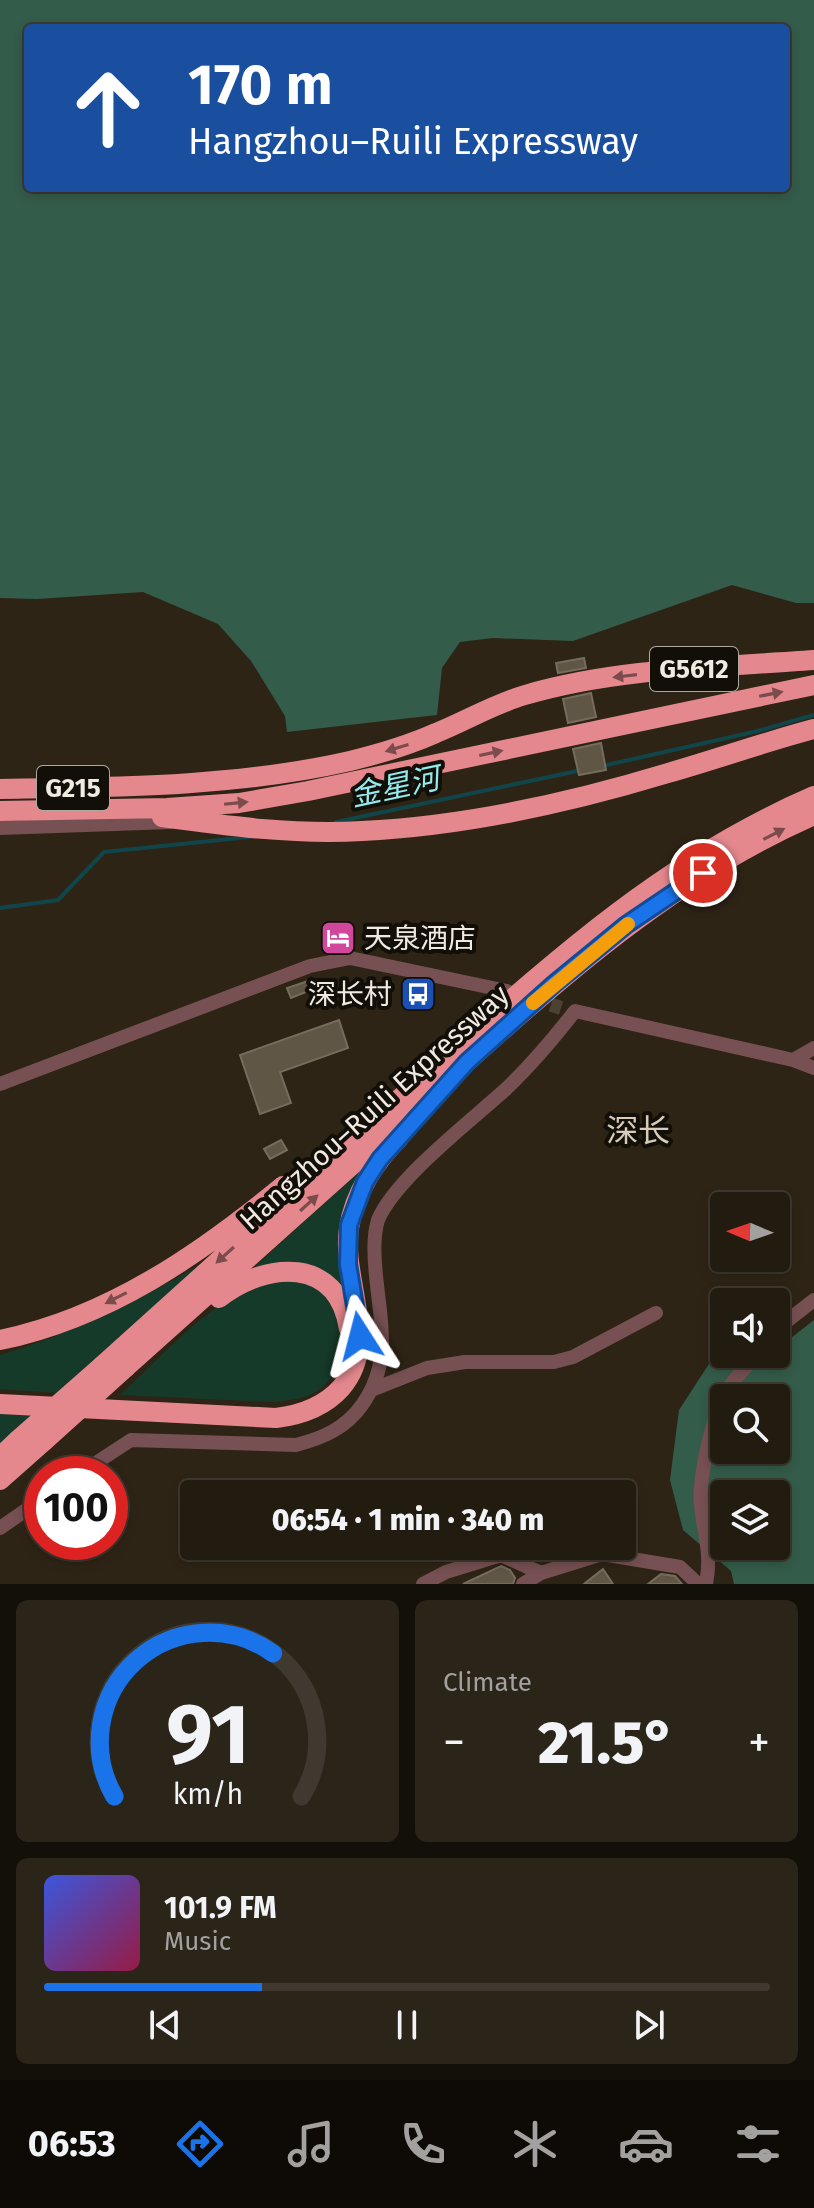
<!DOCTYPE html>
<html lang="en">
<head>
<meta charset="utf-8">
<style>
	:root { --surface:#221b10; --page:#2a2419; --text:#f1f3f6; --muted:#a2a19f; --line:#3f3930; --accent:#1a73e8 }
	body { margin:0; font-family:"Fira Sans","Noto Sans SC",sans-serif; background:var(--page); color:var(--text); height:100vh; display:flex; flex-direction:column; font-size:30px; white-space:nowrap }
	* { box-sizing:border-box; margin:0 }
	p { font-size:26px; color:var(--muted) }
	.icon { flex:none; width:44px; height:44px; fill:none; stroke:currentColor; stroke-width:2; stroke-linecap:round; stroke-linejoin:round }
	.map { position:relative; height:1584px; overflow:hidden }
	.sheet { display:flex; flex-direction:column; gap:16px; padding:16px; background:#130f09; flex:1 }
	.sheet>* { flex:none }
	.banner { position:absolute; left:24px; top:24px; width:766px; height:168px; border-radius:8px; box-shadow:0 4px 12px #0003,0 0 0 2px var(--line); background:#1a4fa0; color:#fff; overflow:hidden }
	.needle { width:52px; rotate:272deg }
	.buttons { position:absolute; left:710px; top:1192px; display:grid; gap:16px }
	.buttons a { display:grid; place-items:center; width:80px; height:80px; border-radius:8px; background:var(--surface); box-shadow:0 4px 12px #0003,0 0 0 2px var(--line); font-size:40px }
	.speed { position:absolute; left:24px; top:1456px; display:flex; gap:16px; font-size:40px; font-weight:700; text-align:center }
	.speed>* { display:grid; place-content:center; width:104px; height:104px; border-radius:50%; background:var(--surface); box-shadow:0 4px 12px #0003,0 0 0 2px var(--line); line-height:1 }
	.speed .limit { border:12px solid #d22; background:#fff; color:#111 }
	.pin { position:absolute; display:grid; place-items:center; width:68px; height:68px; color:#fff; margin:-34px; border:4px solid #fff; border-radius:50%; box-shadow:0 2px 8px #0007 }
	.me { position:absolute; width:88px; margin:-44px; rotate:351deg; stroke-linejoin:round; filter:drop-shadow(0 0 6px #0008) }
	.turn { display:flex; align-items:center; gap:28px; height:168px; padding:0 32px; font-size:36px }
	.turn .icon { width:104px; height:104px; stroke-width:2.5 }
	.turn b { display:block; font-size:56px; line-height:68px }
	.big { font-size:60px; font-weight:800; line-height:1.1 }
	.sheet .widget { flex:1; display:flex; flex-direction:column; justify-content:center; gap:12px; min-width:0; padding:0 28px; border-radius:12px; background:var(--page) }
	.sheet .dial { align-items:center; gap:0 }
	.dial svg { height:208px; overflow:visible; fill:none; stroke:var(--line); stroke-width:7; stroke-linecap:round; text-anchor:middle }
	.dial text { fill:var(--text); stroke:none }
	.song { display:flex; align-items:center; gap:24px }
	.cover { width:96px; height:96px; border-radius:12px; background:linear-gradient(135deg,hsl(230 70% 55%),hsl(340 70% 35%)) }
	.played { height:8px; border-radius:4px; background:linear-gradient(90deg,var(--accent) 30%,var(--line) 30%) }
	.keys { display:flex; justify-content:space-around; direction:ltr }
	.heat { display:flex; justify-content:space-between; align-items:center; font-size:44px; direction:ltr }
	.sheet .tiles { flex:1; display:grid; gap:16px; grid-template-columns:1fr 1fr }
	.widget:last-child { grid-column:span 2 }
	.trip { position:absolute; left:180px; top:1480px; width:456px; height:80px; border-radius:8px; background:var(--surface); box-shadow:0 4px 12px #0003,0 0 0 2px var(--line); font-weight:800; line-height:80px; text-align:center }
	.tab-bar { display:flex; height:128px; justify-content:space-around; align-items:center; background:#0e0b06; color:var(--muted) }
	.tab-bar .icon { width:56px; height:56px }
	.tab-bar .active { color:var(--accent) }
	.tab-bar b { font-size:36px; color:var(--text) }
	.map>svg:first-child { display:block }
</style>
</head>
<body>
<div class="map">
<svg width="814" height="1584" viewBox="0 0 814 1584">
	<rect width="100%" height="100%" fill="#2e2416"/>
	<!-- green -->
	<path fill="#153a2a" d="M358 1173 361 1175 346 1297 325 1278 250 1271Z
		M202 1263 57 1393 0 1389V1355C73 1333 138 1302 202 1263Z
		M273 1278C283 1280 295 1280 305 1283 350 1298 356 1366 317 1391 305 1399 289 1400 275 1402L120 1395C166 1353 212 1297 273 1278Z
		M0 1413 39 1415 0 1449Z"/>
	<!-- forest -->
	<path fill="#345c4a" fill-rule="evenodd" d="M0 0H814V603H796L732 585 573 641 493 638 460 642 442 668 437 715 287 732 285 716 251 661 218 624 143 592 37 599 0 598ZM28 28H786V188H28Z
		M814 1320V1584H734L731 1571 683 1530 670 1480 679 1410 709 1364 748 1354H776V1347L782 1345ZM724 1398H776V1450H724ZM724 1494H776V1546H724Z"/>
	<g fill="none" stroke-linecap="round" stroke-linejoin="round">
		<!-- stream -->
		<path stroke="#104649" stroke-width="4" d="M602 766 758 731 814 715
			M336 822 582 770
			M0 908 58 900 104 852 249 837"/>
	</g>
	<!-- building -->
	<path fill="#605646" stroke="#766c5c" stroke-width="2" d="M584 658 586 668 558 673 556 663Z
		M591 693 596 717 568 723 563 699Z
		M601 743 606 770 579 775 573 749Z
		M308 981 311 990 291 998 287 988Z
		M339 1020 348 1048 280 1072 291 1103 260 1114 240 1055Z
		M281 1140 287 1150 270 1159 264 1149Z
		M501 1566 510 1570 515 1578 513 1584H463Z
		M603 1569 613 1584H584Z
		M661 1574 675 1576 682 1584H648Z"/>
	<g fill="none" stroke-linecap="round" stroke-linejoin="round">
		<!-- minor-tunnel -->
		<path stroke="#4b4234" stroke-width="14" stroke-dasharray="14 7" stroke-linecap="butt" d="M531 998 561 1008"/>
		<!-- minor -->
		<path stroke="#765052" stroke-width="14" d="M0 828 171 822
			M793 1060 814 1048
			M0 1084 310 966 350 958 507 991
			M776 1333 787 1321 814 1300
			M374 1389 427 1368 465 1362H554L573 1357 656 1313
			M79 1474 131 1440 296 1445C323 1438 346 1428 362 1405 395 1359 378 1315 375 1263 374 1250 374 1233 378 1220 395 1179 472 1120 506 1089 531 1065 554 1038 575 1011L793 1060 814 1068
			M0 1528 42 1499
			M423 1584 446 1572 501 1555 541 1573 602 1554 680 1567 698 1584
			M523 1584 541 1573
			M706 1584C712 1553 704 1535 701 1505 698 1480 711 1426 721 1403 728 1384 744 1369 758 1354"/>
		<!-- highway -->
		<path stroke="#e5888e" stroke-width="20" d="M0 789C117 787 235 787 350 761 379 754 409 745 436 733 466 721 494 704 525 695 616 668 720 667 814 660
			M0 811 167 808 239 803 308 791 814 685
			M162 817C228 826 295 835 362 831 466 826 569 803 668 773 717 759 765 742 814 729
			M219 1298C266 1261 338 1256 349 1329
			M0 1340C108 1318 200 1254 283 1186
			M102 1366C212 1267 321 1168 432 1070 553 962 663 861 814 796
			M126 1367C227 1277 328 1186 429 1096 548 989 665 880 814 815
			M0 1404 276 1418C301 1415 324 1407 341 1388 381 1342 341 1281 349 1228 354 1194 375 1162 399 1138
			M0 1457 18 1440
			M0 1480 44 1441"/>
		<!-- highway-bridge -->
		<path stroke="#e5888e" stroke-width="20" d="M18 1440 102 1366
			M44 1441 126 1367"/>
	</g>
	<!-- one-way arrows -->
	<defs><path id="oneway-solid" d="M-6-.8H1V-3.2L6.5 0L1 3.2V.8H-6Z" transform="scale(2)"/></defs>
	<g fill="#7c4b4b">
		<use href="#oneway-solid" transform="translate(625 676) rotate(173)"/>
		<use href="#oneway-solid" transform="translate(771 694) rotate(-11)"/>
		<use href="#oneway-solid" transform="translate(397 748) rotate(163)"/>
		<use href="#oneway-solid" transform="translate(491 753) rotate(-12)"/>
		<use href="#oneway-solid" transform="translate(236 803) rotate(-6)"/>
		<use href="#oneway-solid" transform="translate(774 834) rotate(-27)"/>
		<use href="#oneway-solid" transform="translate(309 1203) rotate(-42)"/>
		<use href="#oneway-solid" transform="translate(225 1255) rotate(138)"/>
		<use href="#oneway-solid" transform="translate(116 1298) rotate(153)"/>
	</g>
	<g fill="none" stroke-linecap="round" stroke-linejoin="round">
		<!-- route casing -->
		<g stroke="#114b97" stroke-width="20">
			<path id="route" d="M360 1336 348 1264 349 1225 365 1182 380 1159 467 1062 554 984 626 925 703 873"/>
		</g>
		<!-- route -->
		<use href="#route" stroke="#1a73e8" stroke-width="14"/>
		<!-- slow -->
		<path stroke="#f59e0b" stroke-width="14" d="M533 1003 628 924"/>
	</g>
	<!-- icons -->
	<defs>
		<g id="hotel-square" transform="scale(1.8)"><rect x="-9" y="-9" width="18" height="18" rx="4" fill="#d1479c" stroke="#120e08"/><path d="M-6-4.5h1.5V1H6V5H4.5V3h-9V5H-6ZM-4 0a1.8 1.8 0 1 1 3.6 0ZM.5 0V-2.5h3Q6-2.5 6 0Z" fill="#fff"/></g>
		<g id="bus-square" transform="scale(1.8)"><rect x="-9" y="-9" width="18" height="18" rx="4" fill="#1a4fb4" stroke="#120e08"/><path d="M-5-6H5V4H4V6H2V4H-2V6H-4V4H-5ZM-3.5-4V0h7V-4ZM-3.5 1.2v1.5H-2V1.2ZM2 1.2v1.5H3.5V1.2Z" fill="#fff"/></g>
	</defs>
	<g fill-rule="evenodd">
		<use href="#hotel-square" x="338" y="938"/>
		<use href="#bus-square" x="418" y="994"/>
	</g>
	<g text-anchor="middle" stroke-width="8" stroke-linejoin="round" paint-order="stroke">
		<!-- shield labels -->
		<g fill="#120e08" stroke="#aea8a0" stroke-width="2">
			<rect x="650" y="647" width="88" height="44" rx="6"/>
			<rect x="37" y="766" width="72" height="44" rx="6"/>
		</g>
		<g font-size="26" font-weight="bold" fill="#f1eae1">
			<text x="694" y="678">G5612</text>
			<text x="73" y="797">G215</text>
		</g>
		<!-- poi labels -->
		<g font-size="28" fill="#f1eae1" stroke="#120e08" text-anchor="start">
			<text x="364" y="948">天泉酒店</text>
			<text x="392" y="1004" text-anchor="end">深长村</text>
		</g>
		<!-- street labels -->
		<g font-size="28" fill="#f1eae1" stroke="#120e08">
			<text transform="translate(374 1107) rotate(-42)" y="10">Hangzhou–Ruili Expressway</text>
		</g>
		<!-- water labels -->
		<g font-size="30" font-style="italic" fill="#94ebef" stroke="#120e08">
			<text transform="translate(395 787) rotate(-12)" y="10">金星河</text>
		</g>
		<!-- quarter labels -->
		<g font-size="32" fill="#d8cbba" stroke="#120e08">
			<text x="638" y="1142">深长</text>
		</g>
	</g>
</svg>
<div class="buttons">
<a><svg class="needle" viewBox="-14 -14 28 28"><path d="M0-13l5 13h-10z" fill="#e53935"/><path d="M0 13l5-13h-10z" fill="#a2a19f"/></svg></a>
<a><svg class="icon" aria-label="sound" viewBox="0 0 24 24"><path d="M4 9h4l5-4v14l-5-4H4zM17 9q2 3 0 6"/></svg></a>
<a><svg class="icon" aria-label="search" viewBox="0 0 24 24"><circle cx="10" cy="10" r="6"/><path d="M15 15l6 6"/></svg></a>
<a><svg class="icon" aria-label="layers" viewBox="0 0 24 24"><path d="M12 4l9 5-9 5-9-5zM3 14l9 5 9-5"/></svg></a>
</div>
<div class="speed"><div class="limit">100</div></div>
<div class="pin" style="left:703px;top:873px;background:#d93025"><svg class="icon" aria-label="arrive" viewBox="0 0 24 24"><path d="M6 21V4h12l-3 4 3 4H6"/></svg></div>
<svg class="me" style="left:360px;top:1336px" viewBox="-20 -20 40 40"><path d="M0-17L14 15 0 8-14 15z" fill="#1a73e8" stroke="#fff" stroke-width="4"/></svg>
<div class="trip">06:54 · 1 min · 340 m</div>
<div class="banner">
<div class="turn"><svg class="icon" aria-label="ahead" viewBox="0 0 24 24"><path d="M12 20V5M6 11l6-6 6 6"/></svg><div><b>170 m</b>Hangzhou–Ruili Expressway</div></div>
</div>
</div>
<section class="sheet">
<div class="tiles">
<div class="widget dial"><svg viewBox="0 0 100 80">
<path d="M14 69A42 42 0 1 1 86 69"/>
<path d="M14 69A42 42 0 0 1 75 14" stroke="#1a73e8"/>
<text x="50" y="56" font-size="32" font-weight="700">91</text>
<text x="50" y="72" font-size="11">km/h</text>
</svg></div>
<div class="widget"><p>Climate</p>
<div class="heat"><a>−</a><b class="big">21.5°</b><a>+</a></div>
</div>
<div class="widget">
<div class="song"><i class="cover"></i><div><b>101.9 FM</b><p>Music</p></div></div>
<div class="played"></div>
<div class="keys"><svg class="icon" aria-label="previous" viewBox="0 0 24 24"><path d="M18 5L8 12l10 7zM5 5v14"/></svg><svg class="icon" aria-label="pause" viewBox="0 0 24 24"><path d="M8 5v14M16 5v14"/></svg><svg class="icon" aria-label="next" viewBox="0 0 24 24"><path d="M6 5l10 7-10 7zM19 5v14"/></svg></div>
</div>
</div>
</section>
<nav class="tab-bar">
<b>06:53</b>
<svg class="icon active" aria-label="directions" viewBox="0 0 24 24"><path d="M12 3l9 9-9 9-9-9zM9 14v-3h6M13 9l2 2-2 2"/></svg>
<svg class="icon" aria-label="music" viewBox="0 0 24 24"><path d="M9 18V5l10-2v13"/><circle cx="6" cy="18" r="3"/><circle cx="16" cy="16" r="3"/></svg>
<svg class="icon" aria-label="phone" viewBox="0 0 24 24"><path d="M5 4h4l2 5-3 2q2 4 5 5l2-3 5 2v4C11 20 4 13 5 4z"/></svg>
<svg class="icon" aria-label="climate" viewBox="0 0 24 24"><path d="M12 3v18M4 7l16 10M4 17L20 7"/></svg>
<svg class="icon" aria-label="car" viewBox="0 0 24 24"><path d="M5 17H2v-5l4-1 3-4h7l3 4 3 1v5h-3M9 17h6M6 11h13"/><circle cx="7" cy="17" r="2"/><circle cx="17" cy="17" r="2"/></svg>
<svg class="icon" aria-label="filters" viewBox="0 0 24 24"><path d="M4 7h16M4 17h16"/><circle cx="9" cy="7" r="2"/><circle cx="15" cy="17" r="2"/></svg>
</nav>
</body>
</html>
